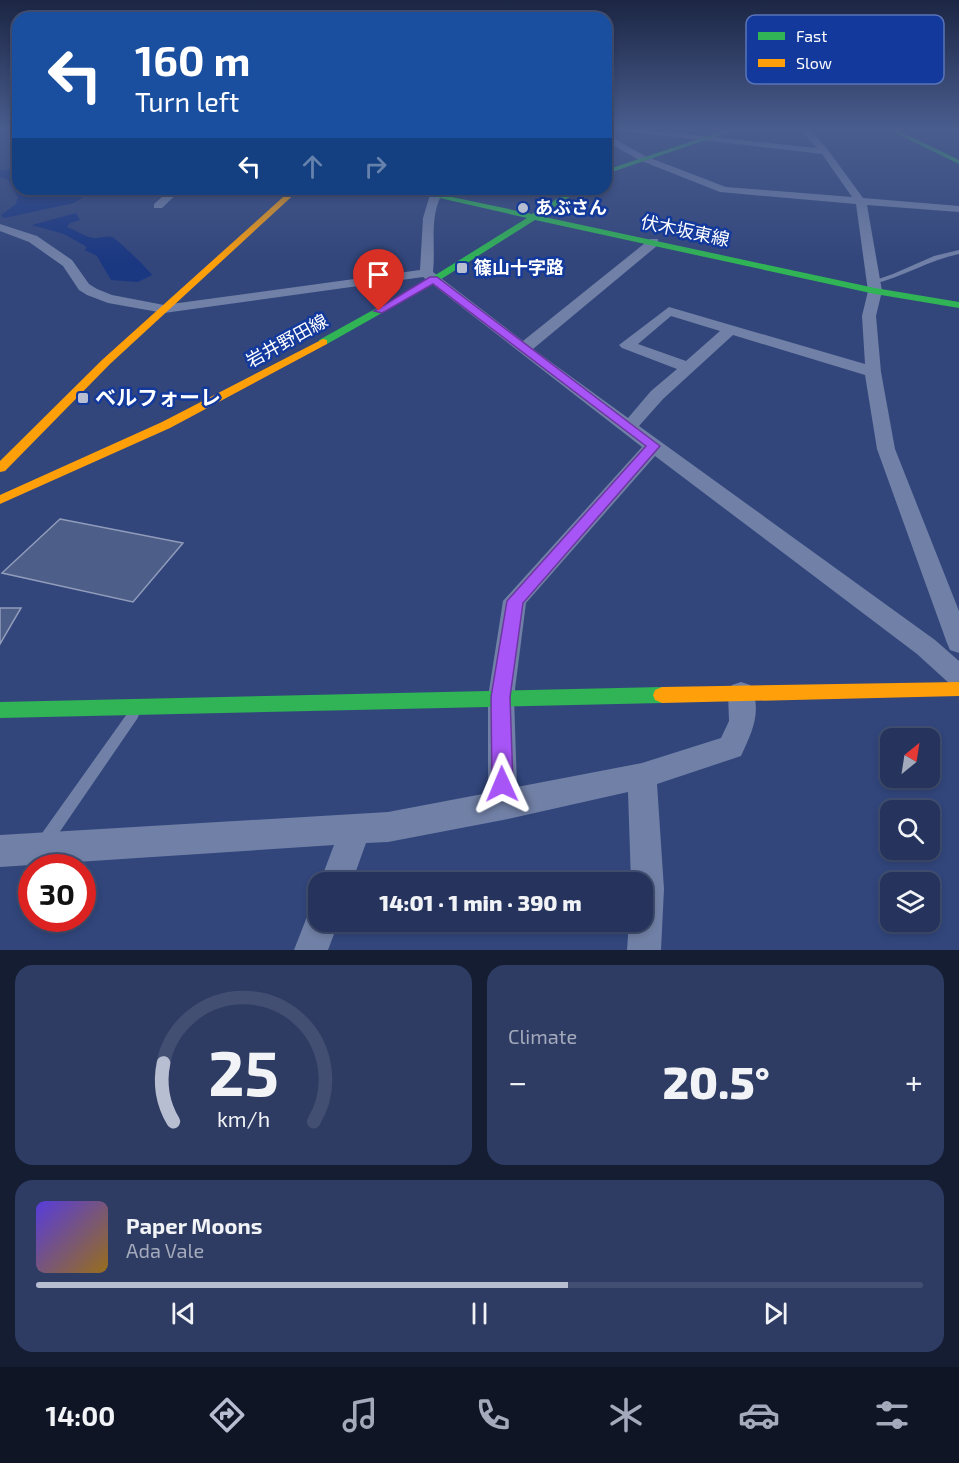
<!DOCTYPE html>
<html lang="en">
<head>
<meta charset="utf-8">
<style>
	:root { --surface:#26345d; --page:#2e3c63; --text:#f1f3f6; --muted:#a4aabc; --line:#424f72; --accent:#b7bed1 }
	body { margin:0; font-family:"Exo 2","Noto Sans JP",sans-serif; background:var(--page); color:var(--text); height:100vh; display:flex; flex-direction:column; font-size:22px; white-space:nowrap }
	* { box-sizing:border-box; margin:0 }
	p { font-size:20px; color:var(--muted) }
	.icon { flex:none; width:33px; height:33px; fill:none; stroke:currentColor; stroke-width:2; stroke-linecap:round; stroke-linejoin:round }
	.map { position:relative; height:950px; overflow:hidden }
	.details { display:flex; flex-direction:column; gap:15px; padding:15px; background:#151d33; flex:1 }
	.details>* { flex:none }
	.guide { position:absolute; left:12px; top:12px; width:600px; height:183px; border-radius:18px; box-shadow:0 3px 9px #0003,0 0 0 2px var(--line); background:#1a4fa0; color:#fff; overflow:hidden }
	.needle { width:39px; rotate:30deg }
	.controls { position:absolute; left:880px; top:728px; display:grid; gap:12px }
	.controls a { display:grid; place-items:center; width:60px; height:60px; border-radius:12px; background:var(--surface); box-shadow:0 3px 9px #0003,0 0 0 2px var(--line); font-size:30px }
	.speed { position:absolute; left:18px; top:854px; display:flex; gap:12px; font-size:30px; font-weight:700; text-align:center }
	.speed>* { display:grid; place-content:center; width:78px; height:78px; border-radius:50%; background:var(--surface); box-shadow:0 3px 9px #0003,0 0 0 2px var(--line); line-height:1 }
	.speed .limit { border:9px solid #d22; background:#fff; color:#111 }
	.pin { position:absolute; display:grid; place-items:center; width:51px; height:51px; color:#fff; margin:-62px -26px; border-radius:50% 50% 50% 0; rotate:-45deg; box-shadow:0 0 6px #0007 }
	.pin .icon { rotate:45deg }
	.me { position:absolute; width:66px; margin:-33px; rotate:359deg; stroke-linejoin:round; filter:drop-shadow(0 0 4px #0008) }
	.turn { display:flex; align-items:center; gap:21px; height:126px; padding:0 24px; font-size:27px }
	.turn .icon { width:78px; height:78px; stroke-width:2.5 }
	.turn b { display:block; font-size:42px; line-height:51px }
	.lanes { display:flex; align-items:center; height:57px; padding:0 24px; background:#0003; justify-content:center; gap:30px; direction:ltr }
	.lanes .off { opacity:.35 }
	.big { font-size:45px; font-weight:800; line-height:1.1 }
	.details .widget { flex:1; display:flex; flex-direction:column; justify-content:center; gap:9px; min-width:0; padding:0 21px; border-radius:18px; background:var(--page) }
	.details .dial { align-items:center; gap:0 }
	.dial svg { height:156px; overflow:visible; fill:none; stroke:var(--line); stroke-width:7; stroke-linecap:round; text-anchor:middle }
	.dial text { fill:var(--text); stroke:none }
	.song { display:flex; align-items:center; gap:18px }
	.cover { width:72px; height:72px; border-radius:9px; background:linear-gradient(135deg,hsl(250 70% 55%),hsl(40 70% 35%)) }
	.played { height:6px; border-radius:3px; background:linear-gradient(90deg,var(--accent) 60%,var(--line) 60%) }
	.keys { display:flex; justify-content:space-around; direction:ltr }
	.heat { display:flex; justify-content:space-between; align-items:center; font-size:33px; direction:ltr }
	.details .tiles { flex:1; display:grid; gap:15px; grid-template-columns:1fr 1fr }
	.widget:last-child { grid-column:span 2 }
	.trip { position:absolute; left:308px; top:872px; width:345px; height:60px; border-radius:18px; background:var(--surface); box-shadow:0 3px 9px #0003,0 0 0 2px var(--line); font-weight:800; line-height:60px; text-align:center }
	.dock { display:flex; height:96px; justify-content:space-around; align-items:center; background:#0f1525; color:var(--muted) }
	.dock .icon { width:42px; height:42px }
	.dock .current { color:var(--accent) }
	.dock b { font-size:27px; color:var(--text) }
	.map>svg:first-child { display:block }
</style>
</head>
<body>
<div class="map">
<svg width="959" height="950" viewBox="0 0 959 950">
	<rect width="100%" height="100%" fill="#32467c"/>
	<!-- water -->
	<path fill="#1a3781" d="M18 169V189H83L89 193 74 203 4 218 1 215 16 204 18 197 7 179 0 177V170Z
		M76 213 80 220 70 223 67 227C75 230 85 237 93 238 99 239 106 235 112 237 116 238 150 271 152 275L138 282 111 280 97 256 85 250 87 247 64 234 32 225Z"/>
	<!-- building -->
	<path fill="#4d5e89" stroke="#919cbb" stroke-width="1.5" d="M60 519 183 543 133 602 2 573Z
		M0 608H21L0 644Z"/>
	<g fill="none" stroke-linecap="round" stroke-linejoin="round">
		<!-- lane -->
		<path fill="#7180a6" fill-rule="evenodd" d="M959 250V254C929 260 903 277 873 284L870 282 893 274 934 256Z
			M133 710 137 711 139 715 137 719 50 846 45 848 40 846 38 841 40 836 129 711Z"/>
		<!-- street -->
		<path fill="#7180a6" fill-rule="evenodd" d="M616 130H645L817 148 801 130H810L828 150 863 198 959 206V212L867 205 882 291 876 316 881 372 895 449 959 611V653L950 650 947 643 877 449 865 375 733 335 663 399 639 426 935 640 959 661V687L950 684 917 654 655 456 526 603 514 697 517 787 642 763 721 738 729 721 728 693 732 685 741 682 750 685C763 710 752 732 741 756L657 784 664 889 661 950H627L629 921H642V882H631L628 792 503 820 388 842 366 843 352 882H320L334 845 0 867V835L388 812 488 793V697L503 601 642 447 423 277 164 313 108 303 87 295 79 290 63 266 29 242 0 231V224L37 236 72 260 89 284 97 289 112 295 164 305 420 270 423 218 429 198 435 189H445C428 214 436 243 433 272L523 341 650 239H658V245L533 349 628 418 651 391 677 369 622 348 619 345 669 307 865 364 862 316 868 291 856 204 720 192 639 160 606 141V134L645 156 726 187 852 197 822 154ZM671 316 720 331 686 361 638 344Z
			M171 189H182L162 208H154V204Z
			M318 906V921H339L328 950H294L310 909Z"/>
		<!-- fast -->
		<path fill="#30b455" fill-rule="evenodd" d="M726 130H735L606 174V170Z
			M889 130H897L959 160V164Z
			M400 189H414L532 214 573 189H582L540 216 875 288 959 302V308L875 294 535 220 435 283 327 344H319V340L429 279 527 218Z
			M662 687 669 690 671 695 669 700 662 703 0 718V702Z"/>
		<!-- slow -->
		<path fill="#ff9f0a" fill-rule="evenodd" d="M292 189H300L110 364 5 471 0 472V461L102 360Z
			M323 339 327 340V344L170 428 0 504V495L162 422Z
			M959 682V696L662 703 655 700 653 695 655 690 662 687Z"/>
	</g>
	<!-- sky -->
	<linearGradient id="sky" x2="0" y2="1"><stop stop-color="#1c2644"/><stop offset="0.49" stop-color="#495d8e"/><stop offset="1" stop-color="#495d8e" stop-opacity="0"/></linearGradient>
	<rect width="959" height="263" fill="url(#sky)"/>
	<!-- route -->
	<path fill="#a855f7" stroke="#6d37a1" stroke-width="1.5" d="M430 277H437L660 446 523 603 510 697 513 784 510 791 502 793 495 791 492 784 491 697 507 601 646 446 433 284 382 313 374 311Z"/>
	<!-- markers -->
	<g fill="#b7bed1" stroke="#12399b" stroke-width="2">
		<circle cx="523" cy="208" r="6"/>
		<rect x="456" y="262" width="12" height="12" rx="3"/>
		<rect x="77" y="392" width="12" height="12" rx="3"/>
	</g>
	<g text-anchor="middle" stroke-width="5" stroke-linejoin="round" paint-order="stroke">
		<!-- far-poi labels -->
		<g font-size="18" font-weight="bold" fill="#fff" stroke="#12399b" text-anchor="start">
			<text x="535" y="214">あぶさん</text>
			<text x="474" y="274">篠山十字路</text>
		</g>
		<!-- far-street labels -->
		<g font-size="18" fill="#fff" stroke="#12399b">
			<text transform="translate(685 231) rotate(12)" y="6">伏木坂東線</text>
			<text transform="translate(287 341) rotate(-29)" y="6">岩井野田線</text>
		</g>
		<!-- poi labels -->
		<g font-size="21" font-weight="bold" fill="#fff" stroke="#12399b" text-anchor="start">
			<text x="95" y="405">ベルフォーレ</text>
		</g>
	</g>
	<!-- legend -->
	<rect x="746" y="15" width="198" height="69" rx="9" fill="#12399b" stroke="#5974b9" stroke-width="1.5"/>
	<rect x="758" y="32" width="27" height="8" fill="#30b455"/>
	<rect x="758" y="59" width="27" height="8" fill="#ff9f0a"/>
	<g font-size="16" fill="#fff">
		<text x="796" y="42">Fast</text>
		<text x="796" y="69">Slow</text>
	</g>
</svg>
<div class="controls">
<a><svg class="needle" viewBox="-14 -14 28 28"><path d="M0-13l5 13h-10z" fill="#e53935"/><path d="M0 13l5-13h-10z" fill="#a4aabc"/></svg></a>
<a><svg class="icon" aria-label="search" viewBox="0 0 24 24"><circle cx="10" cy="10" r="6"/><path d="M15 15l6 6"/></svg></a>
<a><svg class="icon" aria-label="layers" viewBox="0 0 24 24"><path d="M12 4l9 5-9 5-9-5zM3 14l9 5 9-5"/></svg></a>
</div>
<div class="speed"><div class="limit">30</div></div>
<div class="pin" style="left:379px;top:311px;background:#d93025"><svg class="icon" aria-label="arrive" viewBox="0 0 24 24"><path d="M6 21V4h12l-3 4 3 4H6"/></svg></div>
<svg class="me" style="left:502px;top:784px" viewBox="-20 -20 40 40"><path d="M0-17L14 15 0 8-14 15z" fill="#a855f7" stroke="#fff" stroke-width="4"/></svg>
<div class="trip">14:01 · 1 min · 390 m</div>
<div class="guide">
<div class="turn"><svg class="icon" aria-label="left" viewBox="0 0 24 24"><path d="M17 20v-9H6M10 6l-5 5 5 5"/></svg><div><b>160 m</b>Turn left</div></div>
<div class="lanes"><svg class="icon" aria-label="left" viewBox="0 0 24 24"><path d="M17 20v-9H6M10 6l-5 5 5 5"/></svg><svg class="icon off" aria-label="ahead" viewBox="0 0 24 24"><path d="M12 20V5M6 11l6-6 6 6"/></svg><svg class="icon off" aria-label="right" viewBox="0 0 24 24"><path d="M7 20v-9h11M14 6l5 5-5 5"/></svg></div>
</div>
</div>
<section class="details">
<div class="tiles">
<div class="widget dial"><svg viewBox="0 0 100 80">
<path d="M14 69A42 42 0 1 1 86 69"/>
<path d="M14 69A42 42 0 0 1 9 39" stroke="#b7bed1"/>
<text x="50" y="56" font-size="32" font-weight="700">25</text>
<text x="50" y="72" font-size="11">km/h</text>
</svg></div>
<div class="widget"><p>Climate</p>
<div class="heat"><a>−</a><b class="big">20.5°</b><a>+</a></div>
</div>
<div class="widget">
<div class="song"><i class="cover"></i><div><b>Paper Moons</b><p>Ada Vale</p></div></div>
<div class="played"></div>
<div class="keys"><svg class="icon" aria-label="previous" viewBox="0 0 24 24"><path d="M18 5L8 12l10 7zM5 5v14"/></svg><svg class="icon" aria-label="pause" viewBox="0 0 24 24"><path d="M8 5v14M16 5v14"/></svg><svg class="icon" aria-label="next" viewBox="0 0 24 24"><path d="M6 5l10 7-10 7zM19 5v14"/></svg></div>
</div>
</div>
</section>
<nav class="dock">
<b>14:00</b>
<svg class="icon current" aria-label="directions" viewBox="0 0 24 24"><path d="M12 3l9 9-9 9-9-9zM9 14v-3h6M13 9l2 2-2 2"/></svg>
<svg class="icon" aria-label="music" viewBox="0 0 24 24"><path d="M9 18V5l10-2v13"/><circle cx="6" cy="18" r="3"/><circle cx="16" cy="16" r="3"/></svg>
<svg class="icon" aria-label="phone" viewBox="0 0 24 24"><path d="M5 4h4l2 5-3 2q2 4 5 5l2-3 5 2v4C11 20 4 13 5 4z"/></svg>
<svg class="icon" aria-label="climate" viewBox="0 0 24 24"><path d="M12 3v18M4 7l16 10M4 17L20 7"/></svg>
<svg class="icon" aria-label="car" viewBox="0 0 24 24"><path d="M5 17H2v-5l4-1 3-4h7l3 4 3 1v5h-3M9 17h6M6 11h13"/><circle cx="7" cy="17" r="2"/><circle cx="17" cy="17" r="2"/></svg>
<svg class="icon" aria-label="filters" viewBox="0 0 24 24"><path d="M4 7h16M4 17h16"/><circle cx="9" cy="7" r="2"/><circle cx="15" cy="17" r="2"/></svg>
</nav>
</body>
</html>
